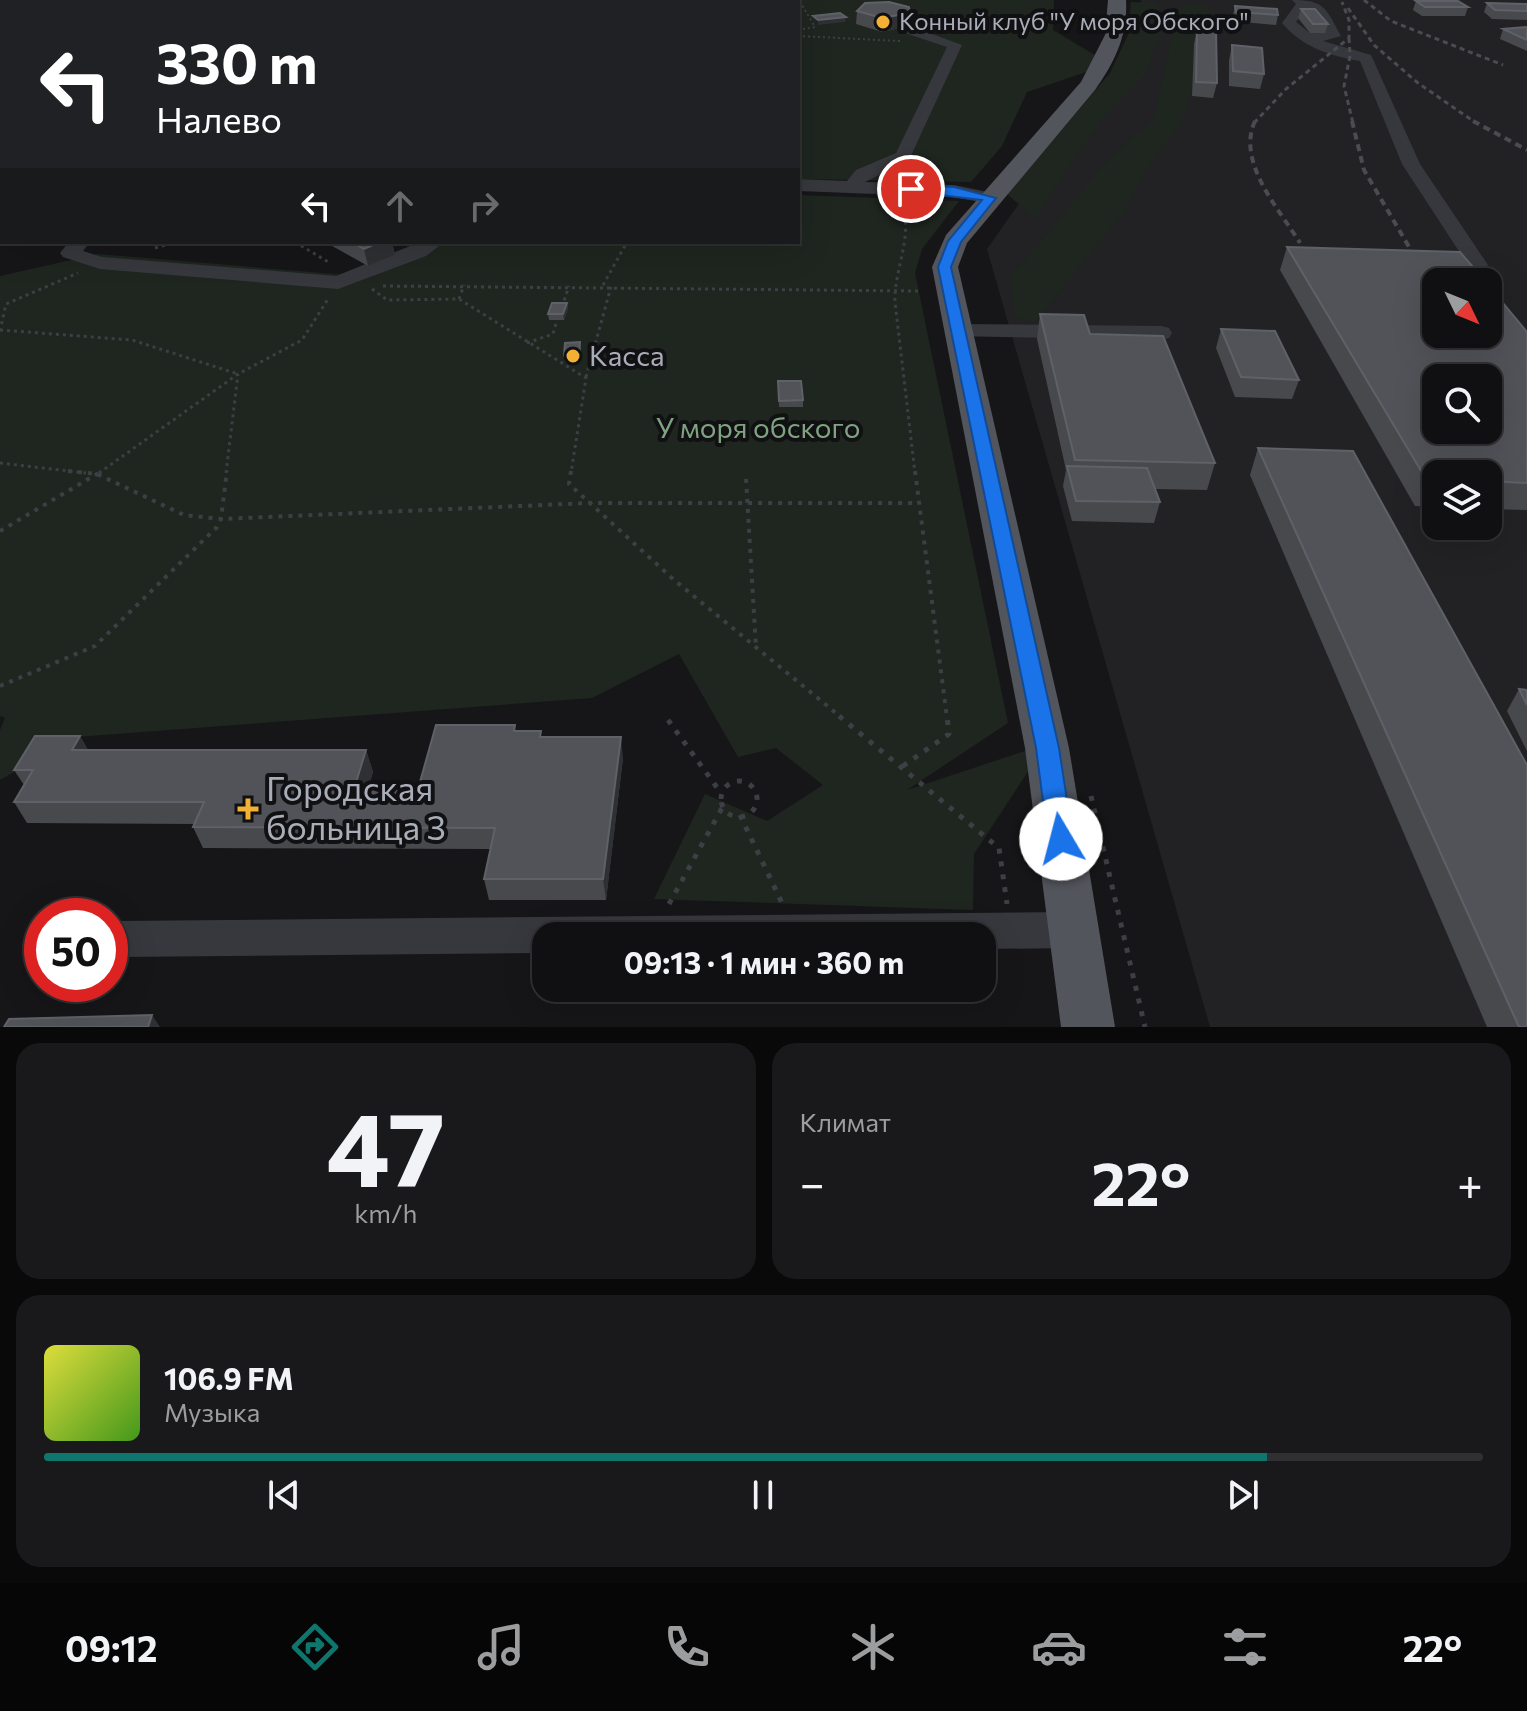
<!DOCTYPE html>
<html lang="ru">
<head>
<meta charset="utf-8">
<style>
	:root { --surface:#101012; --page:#19191b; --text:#f1f3f6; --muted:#9c9d9f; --line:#303032; --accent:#0f766e }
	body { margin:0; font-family:Commissioner,sans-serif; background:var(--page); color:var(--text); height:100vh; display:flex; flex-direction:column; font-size:30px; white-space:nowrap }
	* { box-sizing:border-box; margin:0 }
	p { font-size:26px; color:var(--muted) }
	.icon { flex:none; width:44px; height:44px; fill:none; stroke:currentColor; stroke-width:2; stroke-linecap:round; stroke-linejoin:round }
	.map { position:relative; height:1027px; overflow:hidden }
	.details { display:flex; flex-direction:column; gap:16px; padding:16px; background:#09090a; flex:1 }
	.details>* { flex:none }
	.guide { position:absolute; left:0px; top:0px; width:800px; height:244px; box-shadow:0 8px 32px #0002,0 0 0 2px var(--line); background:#202124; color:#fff; overflow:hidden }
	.needle { width:52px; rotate:133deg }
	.fabs { position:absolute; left:1422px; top:268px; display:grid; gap:16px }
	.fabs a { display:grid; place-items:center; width:80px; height:80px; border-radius:16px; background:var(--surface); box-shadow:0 8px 32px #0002,0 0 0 2px var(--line); font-size:40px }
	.speed { position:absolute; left:24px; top:898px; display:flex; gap:16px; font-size:40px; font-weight:700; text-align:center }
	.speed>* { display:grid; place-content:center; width:104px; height:104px; border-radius:50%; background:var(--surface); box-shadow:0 8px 32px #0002,0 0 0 2px var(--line); line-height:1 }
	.speed .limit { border:12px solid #d22; background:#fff; color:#111 }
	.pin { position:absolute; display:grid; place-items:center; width:68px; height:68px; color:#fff; margin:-34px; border:4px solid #fff; border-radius:50%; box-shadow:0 2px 8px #0007 }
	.me { position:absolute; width:88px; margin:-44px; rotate:352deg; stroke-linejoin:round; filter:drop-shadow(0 0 6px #0008) }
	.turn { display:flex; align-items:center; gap:28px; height:168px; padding:0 24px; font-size:36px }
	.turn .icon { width:104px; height:104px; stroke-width:2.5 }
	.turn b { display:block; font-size:56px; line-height:68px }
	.lanes { display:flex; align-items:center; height:76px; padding:0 24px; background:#0003; justify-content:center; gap:40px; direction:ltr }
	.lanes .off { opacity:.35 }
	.big { font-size:60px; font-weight:700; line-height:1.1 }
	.details .tile { flex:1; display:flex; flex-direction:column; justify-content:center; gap:12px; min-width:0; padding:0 28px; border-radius:24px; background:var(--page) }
	.details .dial { align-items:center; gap:0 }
	.dial b { font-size:104px; line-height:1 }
	.song { display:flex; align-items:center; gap:24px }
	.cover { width:96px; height:96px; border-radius:12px; background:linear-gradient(135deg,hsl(60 70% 55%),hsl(100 70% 35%)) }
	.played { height:8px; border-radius:4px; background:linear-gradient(90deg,var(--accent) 85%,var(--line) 85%) }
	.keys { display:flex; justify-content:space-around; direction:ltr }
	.heat { display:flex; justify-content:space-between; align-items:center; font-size:44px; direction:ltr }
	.details .tiles { flex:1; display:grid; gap:16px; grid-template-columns:1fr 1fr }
	.tile:last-child { grid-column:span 2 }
	.trip { position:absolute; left:532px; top:922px; width:464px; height:80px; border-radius:24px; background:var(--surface); box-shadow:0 8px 32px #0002,0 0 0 2px var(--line); font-weight:700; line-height:80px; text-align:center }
	.menu { display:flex; height:128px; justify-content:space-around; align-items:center; background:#060607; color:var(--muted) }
	.menu .icon { width:56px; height:56px }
	.menu .selected { color:var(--accent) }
	.menu b { font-size:36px; color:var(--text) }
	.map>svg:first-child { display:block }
</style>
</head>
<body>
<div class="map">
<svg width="1527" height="1027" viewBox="0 0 1527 1027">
	<rect width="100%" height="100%" fill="#161618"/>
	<!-- built -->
	<path fill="#222225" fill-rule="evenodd" d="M1141 0H1527V1027H1210L987 249 1138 35ZM1436 282H1488V334H1436ZM1436 378H1488V430H1436ZM1436 474H1488V526H1436Z"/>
	<!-- green -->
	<path fill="#1e261f" d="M647 0H1054L1053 30 1110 64 1027 92 1002 146 971 182 798 179V2Z
		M1131 2 1156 3 1165 23 1144 76 1098 125 1035 218 1007 194 1110 73 1128 35Z
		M1188 3 1203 4 1210 9 1186 111 1178 127 1141 178 1125 210 1034 323 1014 317 1011 277 1103 166 1154 118 1178 9Z
		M798 195 959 201 922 249 915 273 1008 723 907 790 1046 744 974 854 973 910 654 899 705 794 767 821 823 785 776 748 738 757 679 654 592 698 76 737 0 780V730L5 718 0 716V276L98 254 370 277 434 242H798Z"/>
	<!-- water -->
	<path fill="#2c353c" d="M0 0H287L2 2 0 94Z"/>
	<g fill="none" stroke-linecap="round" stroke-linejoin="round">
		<!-- path-far3 -->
		<path stroke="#3d3f44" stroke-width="2" stroke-dasharray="2 3" stroke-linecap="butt" d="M332 2 335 0
			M448 2 453 0
			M798 30 815 27 799 0
			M798 36 900 41"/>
		<!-- path-far2 -->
		<path stroke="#3d3f44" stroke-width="3" stroke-dasharray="3 4" stroke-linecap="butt" d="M903 208C912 240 894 270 895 302L915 473
			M295 242 330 263
			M155 248 176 242
			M603 285 627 242
			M383 286 920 291
			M372 289 387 300 459 299 586 378 571 473
			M459 299 464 285
			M562 307 569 286
			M0 330 132 340 238 374
			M0 331 6 304 78 273
			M527 343 553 334 557 320
			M586 377 611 287
			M0 463 86 473
			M99 473 238 374 302 340 328 299
			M226 473 238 374"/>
		<!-- path-far1 -->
		<path stroke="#3d3f44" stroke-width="4" stroke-dasharray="4 6" stroke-linecap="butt" d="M68 471 97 474 184 515 221 519 589 503H917
			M571 471 569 484 673 579 842 718
			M915 471 947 718
			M746 479 756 648
			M0 531 102 471
			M0 686 95 646 217 527 221 519 227 471"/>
		<!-- path -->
		<path stroke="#3d3f44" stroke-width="5" stroke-dasharray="5 8" stroke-linecap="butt" d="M839 716 999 848 1007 904
			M668 720 721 793
			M903 766 949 734 947 716
			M721 799a18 18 0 1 1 36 0a18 18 0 1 1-36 0Z
			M1091 796 1145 1027
			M740 815 782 903
			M669 904 722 808"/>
		<!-- minor -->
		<path fill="#37383d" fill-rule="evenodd" d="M1292 0C1326 0 1326 9 1341 36L1323 41 1371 55 1420 164 1488 265 1485 269 1464 275 1430 271 1427 267 1430 263 1466 262 1402 164 1360 61C1330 56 1302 47 1282 23L1296 4ZM1307 8 1314 11 1325 32 1310 33 1296 22Z
			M913 27 962 45 909 160 865 182 954 185 997 194 1000 198 997 202 990 204 954 197 798 191V179L847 181 856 170 896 153 947 47 908 34 906 31Z
			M69 242H90L83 251 102 257 336 276 420 242H444L426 256 338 289 100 269 63 257 60 253Z
			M957 324 1161 326 1169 328 1172 333 1169 338 1161 340 949 336 946 331 949 326Z
			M1074 912 1088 917 1094 930 1088 943 1074 948 982 949V936H546V953L119 957 110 954V924L119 921Z"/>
		<!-- major -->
		<path fill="#53555c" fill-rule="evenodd" d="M1108 0H1126C1128 35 1115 62 1095 90L967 243 958 267 1069 748 1115 1027H1061L1025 748 932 267 946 235 1081 82 1105 35Z"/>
		<!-- rail-far1 -->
		<path stroke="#4a4c52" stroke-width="3" stroke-dasharray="5 4" stroke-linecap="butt" d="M1364 0 1391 21 1503 65
			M1348 8 1374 45 1418 83 1476 123
			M1349 38 1350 56 1344 86 1353 123
			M1254 123 1286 89 1349 38V20L1342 2"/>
		<!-- rail -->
		<path stroke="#4a4c52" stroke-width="4" stroke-dasharray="7 5" stroke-linecap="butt" d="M1255 121C1236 162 1279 209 1300 243
			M1352 121 1364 170 1412 252
			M1473 121 1527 150"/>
	</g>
	<!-- wall -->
	<path fill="#47494d" d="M1416 1 1468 7 1465 16H1422L1413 10Z
		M1487 3 1527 4V20L1492 19 1484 12Z
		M1235 6 1278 15 1276 25 1233 21V15Z
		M1301 9 1328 24 1325 33H1310L1298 18Z
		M857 11 909 26 882 32 856 24Z
		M1527 28V51L1500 39 1503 29Z
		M1197 30 1217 83 1213 98 1192 96 1194 44Z
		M1232 45 1264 74 1260 89 1229 86V60Z
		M938 184 934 209 908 207 909 195Z
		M325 242H392L395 255 368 266Z
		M1287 247 1527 332V510L1488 509V474H1436V507L1415 506 1280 270Z
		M567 303 568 309 564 320H549L548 314Z
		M1040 314 1090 334 1215 463 1207 490 1155 489 1160 502 1154 523 1072 521 1063 486 1066 470 1037 339Z
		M1221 329 1299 380 1292 399 1235 397 1216 348Z
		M581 348 580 361 565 362 564 356Z
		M778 381 803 400V407H779Z
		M1258 448 1527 1027H1487L1250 475Z
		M1519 689 1527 690V751L1507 711Z
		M516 731 623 758 606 900H489L484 879 490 849 203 848 193 827 194 824 27 823 14 802 24 785 14 770 80 736 88 750H366L373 772 368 789H418Z"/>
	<!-- shaded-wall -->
	<path fill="#2f3033" d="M910 13 909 26 882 32V18Z
		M846 17 845 22 818 25V20Z
		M800 85V95L798 96V86Z
		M380 242H392L395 255 368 266 364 249Z
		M567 303 568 309 564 320 563 314Z
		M80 736 92 758 72 750Z
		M621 737 623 758 606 900 603 879Z
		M366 750 373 772 361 810 354 789Z
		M152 1015 160 1027H148Z"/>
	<!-- building -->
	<path fill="#525359" stroke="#5f6168" stroke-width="2" fill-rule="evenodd" d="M1416 1H1458L1468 7H1425Z
		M889 2 909 7 910 13 882 18 857 11 865 3Z
		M1487 3 1527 4V11L1495 10Z
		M1235 6 1277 9 1278 15 1236 12Z
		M1301 9H1315L1328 24H1313Z
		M840 13 846 17 818 20 813 16Z
		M1526 27 1527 28V40L1503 29Z
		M1197 30 1216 31 1217 83 1196 82Z
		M1232 45 1262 48 1264 74 1233 71Z
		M912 182 938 184 935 197 909 195Z
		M352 242H380L364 249Z
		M1287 247 1460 252 1486 282H1436V334H1488V285L1527 332V483L1488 481V474H1436V480L1426 479ZM1436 378H1488V430H1436Z
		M552 303H567L563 314H548Z
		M1040 314 1084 315 1090 334 1163 336 1215 463 1075 460Z
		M1221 329 1275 331 1299 380 1241 377Z
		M580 342 579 355 564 356 565 343Z
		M778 381H801L803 400 779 401Z
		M1258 448 1353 451 1527 765V1027H1519Z
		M1067 466 1147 468 1160 502 1076 501Z
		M1519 689 1527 690V705Z
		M436 725H515L514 731H541L540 737H621L603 879H484L495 828 193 827 204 802H14L33 770H14L35 736H80L72 750H366L354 789H418Z
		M152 1015 148 1027H4L9 1019Z"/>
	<!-- route -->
	<path fill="#1a73e8" stroke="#114b97" stroke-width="2" d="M911 185 954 187 996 198 961 242 951 267 1059 748 1073 839 1069 846 1061 849 1052 846 1048 839 1036 748 938 267 948 241 982 200 907 191 905 189Z"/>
	<!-- markers -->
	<g fill="#f2b134" stroke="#111113" stroke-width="3">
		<circle cx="883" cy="22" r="8"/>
		<circle cx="573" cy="356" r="8"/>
		<path d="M244 797h8v8h8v8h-8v8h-8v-8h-8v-8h8z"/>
	</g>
	<g text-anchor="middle" stroke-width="8" stroke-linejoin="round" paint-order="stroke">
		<!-- far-poi labels -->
		<g font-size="24" fill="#a8adb8" stroke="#111113" text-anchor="start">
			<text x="899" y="30">Конный клуб "У моря Обского"</text>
		</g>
		<!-- poi labels -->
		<g font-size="28" fill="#a8adb8" stroke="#111113" text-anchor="start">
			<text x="589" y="366">Касса</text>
		</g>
		<!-- park labels -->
		<g font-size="28" fill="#7fa381" stroke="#111113">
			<text x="758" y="438">У моря обского</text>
		</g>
		<!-- near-poi labels -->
		<g font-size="34" fill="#a8adb8" stroke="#111113" text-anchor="start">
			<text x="266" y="801">Городская<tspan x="266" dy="39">больница 3</tspan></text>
		</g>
	</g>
</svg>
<div class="fabs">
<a><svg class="needle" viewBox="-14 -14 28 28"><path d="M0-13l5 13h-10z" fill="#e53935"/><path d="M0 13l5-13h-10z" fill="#9c9d9f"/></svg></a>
<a><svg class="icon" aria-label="search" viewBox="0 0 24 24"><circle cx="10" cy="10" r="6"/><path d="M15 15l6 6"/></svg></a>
<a><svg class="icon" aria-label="layers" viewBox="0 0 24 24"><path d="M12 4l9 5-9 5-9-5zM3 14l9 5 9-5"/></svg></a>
</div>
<div class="speed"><div class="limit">50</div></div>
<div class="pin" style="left:911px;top:189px;background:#d93025"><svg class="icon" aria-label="arrive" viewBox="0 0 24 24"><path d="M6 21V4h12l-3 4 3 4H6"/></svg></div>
<svg class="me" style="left:1061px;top:839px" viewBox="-20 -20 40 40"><circle r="19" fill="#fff"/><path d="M0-13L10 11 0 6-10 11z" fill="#1a73e8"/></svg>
<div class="trip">09:13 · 1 мин · 360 m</div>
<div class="guide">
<div class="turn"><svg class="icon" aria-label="left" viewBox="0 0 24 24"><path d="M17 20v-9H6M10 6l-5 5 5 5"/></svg><div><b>330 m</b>Налево</div></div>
<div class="lanes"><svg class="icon" aria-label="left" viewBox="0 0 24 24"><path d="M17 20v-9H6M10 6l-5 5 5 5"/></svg><svg class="icon off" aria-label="ahead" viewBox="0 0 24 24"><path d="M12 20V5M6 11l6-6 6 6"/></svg><svg class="icon off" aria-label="right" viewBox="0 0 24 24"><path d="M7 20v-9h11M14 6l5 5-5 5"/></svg></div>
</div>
</div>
<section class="details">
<div class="tiles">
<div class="tile dial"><b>47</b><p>km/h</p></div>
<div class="tile"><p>Климат</p>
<div class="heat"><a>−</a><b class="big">22°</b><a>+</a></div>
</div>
<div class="tile">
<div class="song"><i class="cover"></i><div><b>106.9 FM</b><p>Музыка</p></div></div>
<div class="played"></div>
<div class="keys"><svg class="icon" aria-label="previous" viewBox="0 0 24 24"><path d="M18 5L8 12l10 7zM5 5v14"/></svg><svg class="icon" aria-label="pause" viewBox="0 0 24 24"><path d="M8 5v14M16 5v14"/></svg><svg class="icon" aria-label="next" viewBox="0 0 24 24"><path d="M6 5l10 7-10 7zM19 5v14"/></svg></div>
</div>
</div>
</section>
<nav class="menu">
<b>09:12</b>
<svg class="icon selected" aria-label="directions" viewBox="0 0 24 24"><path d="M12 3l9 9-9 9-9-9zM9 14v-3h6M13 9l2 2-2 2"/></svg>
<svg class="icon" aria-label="music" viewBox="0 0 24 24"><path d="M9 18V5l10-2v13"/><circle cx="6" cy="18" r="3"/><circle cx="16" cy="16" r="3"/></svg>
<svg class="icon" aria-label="phone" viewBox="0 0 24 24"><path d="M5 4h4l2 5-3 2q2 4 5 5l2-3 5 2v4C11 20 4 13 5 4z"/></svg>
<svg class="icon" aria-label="climate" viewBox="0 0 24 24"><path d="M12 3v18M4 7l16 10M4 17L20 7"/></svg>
<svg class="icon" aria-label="car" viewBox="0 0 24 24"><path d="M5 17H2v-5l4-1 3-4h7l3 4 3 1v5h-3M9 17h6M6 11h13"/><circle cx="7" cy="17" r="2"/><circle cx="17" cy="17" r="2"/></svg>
<svg class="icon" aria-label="filters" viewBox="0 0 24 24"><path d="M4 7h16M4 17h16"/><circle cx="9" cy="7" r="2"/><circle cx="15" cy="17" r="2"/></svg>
<b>22°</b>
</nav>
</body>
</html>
